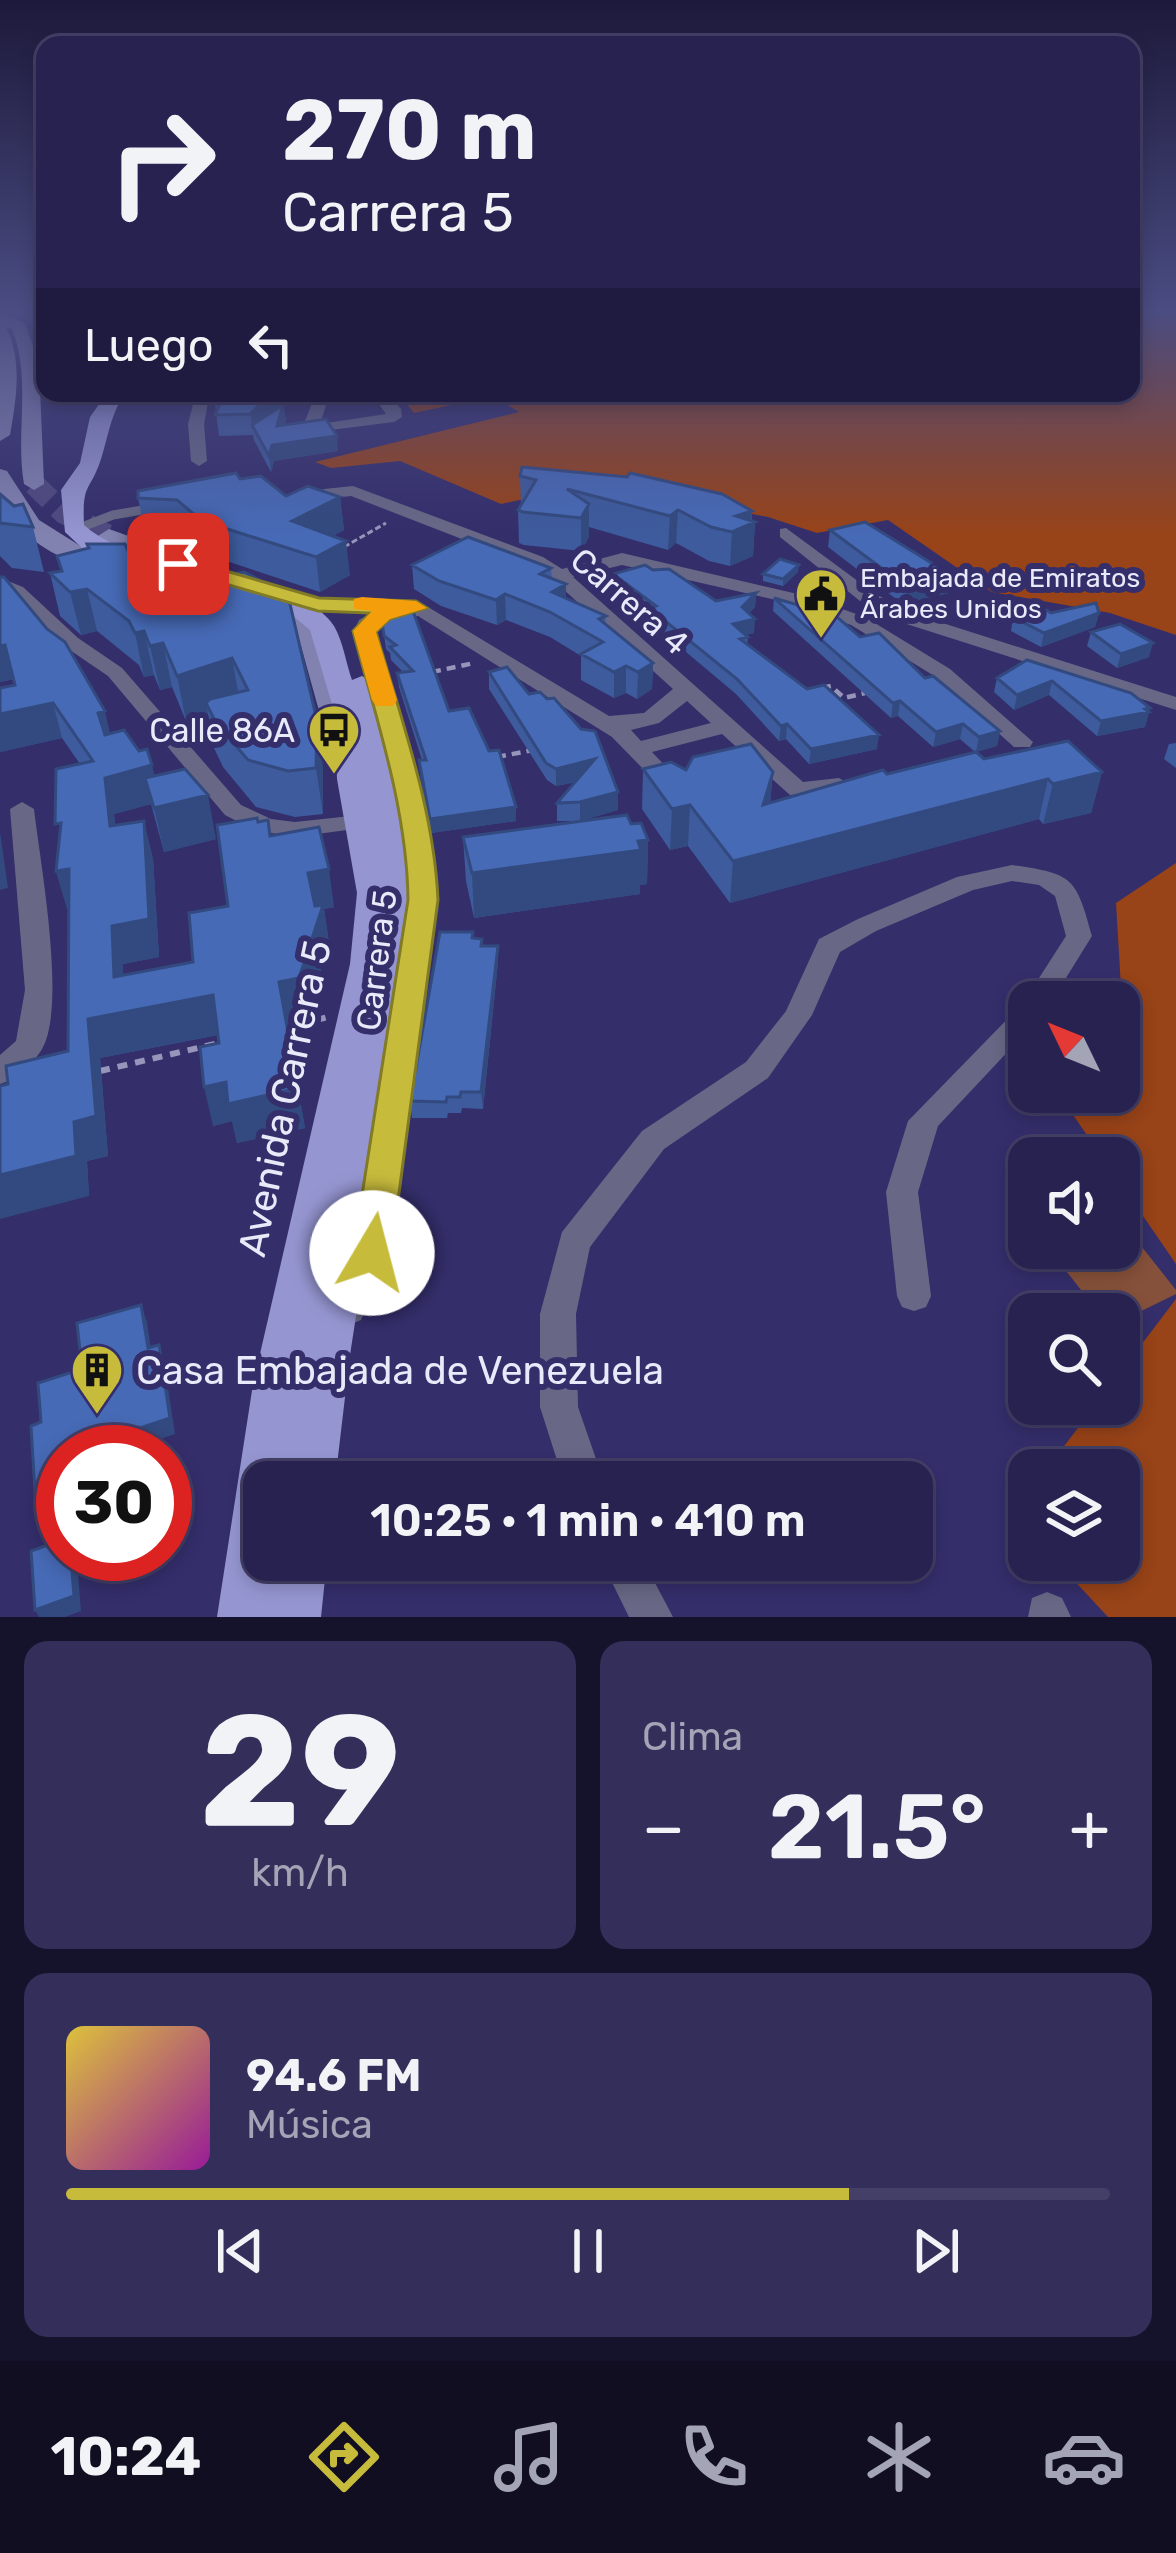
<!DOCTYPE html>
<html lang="es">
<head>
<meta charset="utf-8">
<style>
	:root { --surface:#272250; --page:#332f5a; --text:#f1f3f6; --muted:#a4a4b7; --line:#433f67; --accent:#c7bb3c }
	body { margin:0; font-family:Rubik,sans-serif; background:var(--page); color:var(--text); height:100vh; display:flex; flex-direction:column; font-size:45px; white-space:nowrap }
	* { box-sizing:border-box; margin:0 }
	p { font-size:39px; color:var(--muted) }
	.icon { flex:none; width:66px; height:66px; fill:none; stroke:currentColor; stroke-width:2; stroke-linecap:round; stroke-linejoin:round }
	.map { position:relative; height:1617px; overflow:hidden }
	.drawer { display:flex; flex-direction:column; gap:24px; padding:24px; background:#15132c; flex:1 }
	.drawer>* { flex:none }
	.top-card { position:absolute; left:36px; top:36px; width:1104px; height:366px; border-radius:24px; box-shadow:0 6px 18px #0003,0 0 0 3px var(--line); background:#272250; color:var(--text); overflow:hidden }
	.needle { width:78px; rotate:313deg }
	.tools { position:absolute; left:1008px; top:981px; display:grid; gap:24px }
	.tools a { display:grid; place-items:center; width:132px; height:132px; border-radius:24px; background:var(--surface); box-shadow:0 6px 18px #0003,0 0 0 3px var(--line); font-size:60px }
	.speed { position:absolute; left:36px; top:1425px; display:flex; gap:24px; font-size:60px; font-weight:700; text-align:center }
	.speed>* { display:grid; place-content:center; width:156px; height:156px; border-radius:50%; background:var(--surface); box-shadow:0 6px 18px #0003,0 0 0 3px var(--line); line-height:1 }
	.speed .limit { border:18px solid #d22; background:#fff; color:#111 }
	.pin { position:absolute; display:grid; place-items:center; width:102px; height:102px; color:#fff; margin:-51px; border-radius:24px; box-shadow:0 6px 18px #0006 }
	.me { position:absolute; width:132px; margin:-66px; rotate:8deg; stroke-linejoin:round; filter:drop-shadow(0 0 9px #0008) }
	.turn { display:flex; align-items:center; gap:42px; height:252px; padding:0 48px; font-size:54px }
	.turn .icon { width:156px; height:156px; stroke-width:2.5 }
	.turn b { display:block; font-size:84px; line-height:102px }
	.then { display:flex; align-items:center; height:114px; padding:0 48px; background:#0003; gap:24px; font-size:45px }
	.big { font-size:90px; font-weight:600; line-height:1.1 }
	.drawer .card { flex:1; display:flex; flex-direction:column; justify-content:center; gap:18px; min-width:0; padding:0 42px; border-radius:24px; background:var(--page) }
	.drawer .dial { align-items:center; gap:0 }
	.dial b { font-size:156px; line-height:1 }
	.song { display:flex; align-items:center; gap:36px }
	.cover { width:144px; height:144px; border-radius:18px; background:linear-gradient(135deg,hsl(50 70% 55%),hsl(300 70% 35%)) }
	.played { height:12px; border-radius:6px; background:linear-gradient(90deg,var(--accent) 75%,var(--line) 75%) }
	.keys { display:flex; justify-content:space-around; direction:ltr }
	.heat { display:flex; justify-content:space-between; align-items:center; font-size:66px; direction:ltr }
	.drawer .tiles { flex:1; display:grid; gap:24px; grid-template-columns:1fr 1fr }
	.card:last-child { grid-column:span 2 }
	.trip { position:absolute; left:243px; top:1461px; width:690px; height:120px; border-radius:24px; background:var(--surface); box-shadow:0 6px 18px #0003,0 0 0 3px var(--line); font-weight:600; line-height:120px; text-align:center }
	.tab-bar { display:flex; height:192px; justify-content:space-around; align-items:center; background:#100e20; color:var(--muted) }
	.tab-bar .icon { width:84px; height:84px }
	.tab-bar .current { color:var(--accent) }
	.tab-bar b { font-size:54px; color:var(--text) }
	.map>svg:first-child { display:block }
</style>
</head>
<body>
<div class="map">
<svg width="1176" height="1617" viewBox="0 0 1176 1617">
	<rect width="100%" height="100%" fill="#342e6b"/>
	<!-- green -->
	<path fill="#86513a" d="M1119 1218 1176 1290V1294L1119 1322V1314H1100L1048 1248H1119Z"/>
	<!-- forest -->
	<path fill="#984318" d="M1131 309H1176V635L1110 613 992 592 888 520 817 533 768 517 617 488 580 487 501 504 400 461 331 468 315 462 519 412 493 396 414 413 398 393H1131Z
		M1176 863V1264L1119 1181V1158H1103L1057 1092H1119L1122 1005 1116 903Z
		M1176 1299V1617H1108L1055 1560H1119V1470H1046L1096 1404H1119V1374Z"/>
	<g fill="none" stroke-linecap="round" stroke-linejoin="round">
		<!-- secondary-tunnel -->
		<path stroke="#4f4a80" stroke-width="22" stroke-dasharray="22 12" stroke-linecap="butt" d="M34 484 64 513 109 536"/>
		<!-- path-far2 -->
		<path stroke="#9795b9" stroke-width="3" stroke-dasharray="6 3" stroke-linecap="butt" d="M344 547 386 523"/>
		<!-- path-far1 -->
		<path stroke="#9795b9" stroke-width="4.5" stroke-dasharray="9 6" stroke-linecap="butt" d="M432 672 474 663
			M822 688 831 686 844 698 865 693
			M186 729 215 720
			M497 757 533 750"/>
		<!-- path -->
		<path stroke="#9795b9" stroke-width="6" stroke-dasharray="10 8" stroke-linecap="butt" d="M281 1029 328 1017
			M100 1071 223 1042"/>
		<!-- lane -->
		<path stroke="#686886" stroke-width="9" d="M74 530 113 515 154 508"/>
		<!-- street -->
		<path fill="#686886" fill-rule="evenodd" d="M196 393H210L204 424 207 461 199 466 191 461 188 424Z
			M316 393H330L320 424 386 414 371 393H386L401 409 402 417 394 422 314 432 303 426Z
			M353 486 543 557 562 569 622 553 802 595 865 617 950 669 1033 742 1030 747H1014L936 677 851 625 789 603 622 565 573 577 803 782 839 778 851 785 847 790 790 795 722 734 652 752 671 772 659 779 651 777 612 737 418 616 389 619 375 627 422 798 436 900 389 1253 361 1320 349 1325 337 1320 331 1309 355 1253 410 900C406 807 381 720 354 631L359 620 376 610 318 611 308 605 318 599 379 598 423 604 609 716 644 713 673 689 552 579 529 565 351 496 324 499 316 494 324 489ZM687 701 711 723 641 741 631 730 659 723Z
			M786 528 874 593 908 612 1176 697V710L894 620 860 601 780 537V529Z
			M0 578 23 587 78 638 122 668 241 805 271 819 295 822 360 815 372 822 369 827 295 837 254 830 225 815 108 676 64 646 0 591Z
			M22 802 34 809C40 862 67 1006 42 1049 34 1063 15 1080 0 1084V1055L16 1041 25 990 10 809Z
			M1012 865C1073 874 1076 877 1092 936L1051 1002H1029V1029L938 1126 918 1192 931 1296 926 1307 914 1311 902 1307 897 1296 886 1192 908 1121 1023 1003 1066 936 1055 896 1039 885 1012 881 973 890 876 931 840 952 812 1015 768 1078 664 1149 590 1247 576 1314 578 1407 604 1482H564L540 1407V1314L562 1232 642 1131 746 1062 786 1011 819 939 858 919 957 877Z
			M601 1560H643L673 1617H629Z
			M1047 1592 1062 1598 1071 1617H1028L1032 1598Z"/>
		<!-- secondary -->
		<path fill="#8282b0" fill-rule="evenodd" d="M0 314 25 323 39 364 44 484 34 490 24 484C15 432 32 379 12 329L0 325Z
			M0 326 6 327C23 361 16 400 10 435L0 441Z
			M0 469 7 471 39 520 90 552V562C61 567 8 527 0 498 0 490 0 477 0 469Z
			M109 529 237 575 241 580 237 585H221L101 541 98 536Z
			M267 597C336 615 344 696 359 754L355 760H335L331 754 301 646 278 619 255 604Z"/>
		<!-- primary -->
		<path fill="#9595d1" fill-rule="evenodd" d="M107 393H125C110 416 109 434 101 459 90 493 82 481 84 525 139 576 303 574 334 626 343 641 346 663 352 680L362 676 375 684 412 860 415 934 350 1355 335 1482H287L303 1365 287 1482H264V1560H327L321 1617H217L253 1384 350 964 357 893 337 779 334 711 310 630 287 611 135 569 82 548 65 532 61 490 80 463 90 417Z"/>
	</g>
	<!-- wall -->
	<path fill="#3d5b9d" d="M0 309H45V339L40 340 35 325 27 319 0 313Z
		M215 393H293L281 406 283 405 286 420 284 425 338 451 274 461 271 472 254 440 253 435 219 436 214 396Z
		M520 476 752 511V521L755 522 753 556 730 566 709 561 676 543 668 550 589 527V537L581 551 524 545 519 543 518 510 521 505Z
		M240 479 286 496 340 497 344 530 333 536 350 575 320 592 208 555 183 533 145 532 138 498Z
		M0 494 33 527 44 572 12 568 0 556Z
		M830 530 951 575 948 593 904 605 828 547Z
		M57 556 132 559 147 572 190 581 323 766V814L295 817 256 807 223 767 214 748 208 714 186 721 172 687 160 690 154 675 144 677 139 665 97 631 81 635 60 616 50 573 61 572Z
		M412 565 551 568 552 579 566 598 606 616 605 624 653 663 652 689 637 699 626 693 614 698 581 680V656L550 637 506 620 497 625 441 606 414 589Z
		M653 570 716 601 756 593 755 607 749 613 754 633 746 635 748 637 747 645 877 749 809 764 786 739 779 741 736 694 649 621V614L613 587V574Z
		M798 572 783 586 763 581V574Z
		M0 577 110 734 155 776 216 839 164 852 151 804 114 814 115 825 153 858 159 957 123 964V976L193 962 228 906 258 822 334 907 324 909 329 943 306 1017 286 1021 305 1128 237 1143 232 1121 213 1126 218 1035 100 1058 108 1156 87 1161 89 1196 8 1084 68 1051 69 908H67L56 871 80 764 62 738 0 752V688L15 685 14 679 0 682Z
		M774 598 860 637 925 678 1000 731 997 746 976 752 984 759 1102 772 1091 813 1043 824 1039 819 730 903 688 846 670 850 642 809 643 769 773 772 770 803 975 752 960 739 933 747 898 716 891 718 773 611Z
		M1051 613H1099L1095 627 1041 647 1011 631 1013 617Z
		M381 615 516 807V821L431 833 420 774 419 760H422L399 687 397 673 403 672 391 660 390 653 386 649Z
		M1091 632 1149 657 1117 668 1087 646Z
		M1027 660 1149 712 1145 727 1097 736 1049 695 1014 710 994 692 997 678Z
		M489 672 529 694 618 792V810L580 821H557V803L576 782 556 786 547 780 489 689Z
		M1176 743V768L1164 759 1169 744Z
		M631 824 648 840 647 884 640 885V894L474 918 466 881 463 837Z
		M473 939 482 946H498V962L483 1109 462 1108 461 1113H448L447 1118H412L410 1101Z"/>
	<!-- shaded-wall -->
	<path fill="#324a7f" d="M45 318V339L40 340 35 319Z
		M272 393H293L256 432 252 425 250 414Z
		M283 405 286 420 279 442 277 426Z
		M337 436 338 451 274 461 271 472 269 456 272 445Z
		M340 497 344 530 302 552 292 521Z
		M589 504V537L581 551V518Z
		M678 510 676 543 668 550 670 516Z
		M752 511 751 524 755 522 753 556 730 566 732 532 736 516Z
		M346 541 350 575 320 592 316 557Z
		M799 565 798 572 783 586V579Z
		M951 575 948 593 904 605 907 587Z
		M566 584V609L552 592Z
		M87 589 97 631 81 635 70 592Z
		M756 593 755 607 741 621 742 607Z
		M505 594 506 620 497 625 496 600Z
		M1099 613 1095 627 1041 647 1044 633Z
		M755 619 754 633 732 638 733 624Z
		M144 631 154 675 144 677 135 633Z
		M163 643 172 687 160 690 150 646Z
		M1153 643 1149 657 1117 668 1121 654Z
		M5 645 15 679 0 682V646Z
		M232 658 240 703H206L208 714 186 721 177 676Z
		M653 663 652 689 637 699 638 672Z
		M626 666V693L614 698V672Z
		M1052 681 1049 695 1014 710 1017 695Z
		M900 701 898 716 891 718 893 703Z
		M53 703 62 738 0 752V714Z
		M1150 708 1145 727 1097 736 1101 721Z
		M105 711 113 746 107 748 98 713Z
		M317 721 323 766V814L316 768Z
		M787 724 786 739 779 741 781 726Z
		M963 724 960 739 933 747 936 732Z
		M1000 731 997 746 976 752 979 737Z
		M879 735 877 749 809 764 811 749Z
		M595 759V777L556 786V769Z
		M152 765 161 801 145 778 151 804 114 814 119 863 110 826 105 778Z
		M773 772 769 812 763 805Z
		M1102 772 1091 813 1043 824 1053 784Z
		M1048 779 1039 819 730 903 733 861Z
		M618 792V810L580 821V802Z
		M208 795 216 839 164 852 154 808Z
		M690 805 688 846 670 850 672 809Z
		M516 807V821L431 833 430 819Z
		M144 821 153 858 159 957 123 964 124 1012 213 995 222 1034 100 1058 108 1156 87 1161 89 1196 0 1219V1175L74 1122 88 1019 114 977 112 926Z
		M0 832 8 888 0 890Z
		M648 840 647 884 640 885V894L474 918 472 873Z
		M69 869 80 906 67 908 56 871Z
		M329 869 334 907 324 909 329 943 306 1017 286 1021 305 1128 237 1143 232 1121 213 1126 204 1087 279 982 314 911 308 873Z
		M498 946V962L483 1109 481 1092Z
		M141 1305 147 1322 153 1364 148 1348Z
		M159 1345 164 1361 175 1434 146 1444 147 1452H143L140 1428Z
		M58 1485 63 1502 43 1508 35 1492Z
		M84 1554H130V1556L78 1574 81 1611 65 1617H39L35 1610 71 1558Z"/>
	<!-- building -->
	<path fill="#476ab6" stroke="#324a7f" stroke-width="3" d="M32 309H45V318L35 319Z
		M215 393H272L250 414 215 415 223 396H214Z
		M283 405 277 426 326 419 337 436 272 445 269 456 252 425Z
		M522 467 627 477 630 473 722 494 752 511 736 516 755 522 732 532 711 527 678 510 670 516 567 489 589 504 581 518 523 512 518 510 536 480 520 476Z
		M236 473 240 479 261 476 286 496 308 486 340 497 292 521 346 541 316 557 202 521 177 500 138 498V491Z
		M0 494 14 506 23 504 33 527 0 523Z
		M865 522 951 575 907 587 830 530Z
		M468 537 551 568 540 574 566 584 552 592 606 616 599 619 653 663 638 672 626 666 614 672 581 654 603 642 550 612 505 594 496 600 439 581 412 565Z
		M87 544H125L132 559 144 563 147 572 190 581 244 572 277 589 290 604 317 721 316 768 288 771 248 760 215 721 206 703 210 699 248 690 232 658 177 676 163 643 150 646 144 631 135 633 129 621 87 589 70 592 50 573 62 571 57 556 89 548Z
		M780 559 799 565 783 579 763 574Z
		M645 565 653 570 669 569 716 601 756 593 742 607 755 619 733 624 748 637 740 639 807 689 824 685 879 735 811 749 787 724 781 726 737 679 649 608 656 606 613 574Z
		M0 577H4L47 629 65 642 105 711 98 713 105 735 124 730 139 751 147 749 152 765 105 778 110 826 144 821 149 919 112 926 114 977 193 962 189 913 228 906 217 825 257 818 258 822 268 820 270 836 319 827 329 869 308 873 315 906 323 905 299 978 279 982 298 1088 228 1104 226 1082 204 1087 200 1047 219 1043 213 995 88 1019 96 1116 74 1122 76 1156 0 1175V1086L8 1084 6 1066 68 1051 69 869 56 871 61 823 55 824 56 769 93 761 53 703 0 714V688L15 685 5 645 0 646Z
		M774 598 836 616 860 637 879 633 925 678 933 676 1000 731 979 737 963 724 936 732 900 701 893 703Z
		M1096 603 1099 613 1044 633 1013 617 1043 608 1051 613Z
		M413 611 449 711 469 708 489 751 499 750 516 807 430 819 419 760H426L397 673 413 671 390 647 396 645 384 636 381 615 390 618Z
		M1120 624 1153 643 1121 654 1091 632Z
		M1027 660 1131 693 1150 708 1145 709 1149 712 1101 721 1052 681 1017 695 997 678Z
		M507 667 529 694 540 692 547 699 554 698 581 729 595 731 618 792 580 802 557 803 595 759 556 769 546 763 489 672Z
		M1068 741 1102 772 1053 784 1048 779 733 861 690 805 672 809 643 769 671 762 686 770 693 757 751 744 773 772 763 805 883 770 887 774 976 752 984 759Z
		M185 769 208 795 154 808 145 778Z
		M627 815 631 824 641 823 648 840 638 841 641 850 472 873 463 837Z
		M440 932H473L472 938 482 939 481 946H498L481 1092H461L460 1097H447L446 1102 410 1101Z
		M141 1305 148 1348 159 1345 170 1418 140 1428 143 1452H63V1554H84L71 1558 74 1596 35 1610 31 1551 62 1540 58 1485 35 1492 31 1426 41 1422 38 1383 82 1369 77 1323Z"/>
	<!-- sky -->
	<linearGradient id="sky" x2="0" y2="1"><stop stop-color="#1d193b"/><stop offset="0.58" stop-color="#4a4c82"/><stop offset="1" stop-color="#4a4c82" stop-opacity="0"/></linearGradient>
	<rect width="1176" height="535" fill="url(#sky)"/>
	<!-- route -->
	<path fill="#c7bb3c" stroke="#817a27" stroke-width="3" d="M178 557 319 598 416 601 427 608 390 619 376 632C401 719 434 809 438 900L391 1253 386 1264 372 1269 358 1264 353 1253 408 900C407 809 376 718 353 631L370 613 318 611 171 568V559Z"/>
	<!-- slow -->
	<path fill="#f59e0b" d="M362 597 416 601 427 608 390 619 376 632 397 700 393 706H376L372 700 353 631 372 611 354 609V599Z"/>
	<!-- icons -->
	<defs>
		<g id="civic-pin" transform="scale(2.7)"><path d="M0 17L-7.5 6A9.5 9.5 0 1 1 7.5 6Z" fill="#c7bb3c" stroke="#342e6b"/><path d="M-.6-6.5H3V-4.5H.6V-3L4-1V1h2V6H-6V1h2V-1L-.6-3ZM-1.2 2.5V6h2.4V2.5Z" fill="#111"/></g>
		<g id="bus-pin" transform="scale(2.7)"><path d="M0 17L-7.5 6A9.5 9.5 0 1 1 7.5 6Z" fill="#c7bb3c" stroke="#342e6b"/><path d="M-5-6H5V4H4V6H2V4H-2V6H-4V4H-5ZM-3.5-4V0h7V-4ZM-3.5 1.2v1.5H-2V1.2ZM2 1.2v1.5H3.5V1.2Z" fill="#111"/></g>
		<g id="building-pin" transform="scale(2.7)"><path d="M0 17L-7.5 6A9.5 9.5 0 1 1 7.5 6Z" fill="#c7bb3c" stroke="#342e6b"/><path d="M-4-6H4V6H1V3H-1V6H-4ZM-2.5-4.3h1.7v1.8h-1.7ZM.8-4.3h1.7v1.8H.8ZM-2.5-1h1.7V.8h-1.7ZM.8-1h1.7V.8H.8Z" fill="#111"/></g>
	</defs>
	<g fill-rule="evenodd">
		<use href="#civic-pin" x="821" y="594"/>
		<use href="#bus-pin" x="334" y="730"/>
		<use href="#building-pin" x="97" y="1370"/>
	</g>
	<g text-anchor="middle" stroke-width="12" stroke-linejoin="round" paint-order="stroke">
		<!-- far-poi labels -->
		<g font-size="27" fill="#e9eaf9" stroke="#342e6b" text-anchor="start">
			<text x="860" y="587">Embajada de Emiratos<tspan x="860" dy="31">Árabes Unidos</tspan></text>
		</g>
		<!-- street labels -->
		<g font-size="33" fill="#e9eaf9" stroke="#342e6b">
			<text transform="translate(630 601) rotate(41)" y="12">Carrera 4</text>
			<text transform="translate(376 960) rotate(-83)" y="12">Carrera 5</text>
		</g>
		<!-- poi labels -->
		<g font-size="33" fill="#e9eaf9" stroke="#342e6b" text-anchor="end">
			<text x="295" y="742">Calle 86A</text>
		</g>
		<!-- near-street labels -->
		<g font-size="39" fill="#e9eaf9" stroke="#342e6b">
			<text transform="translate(284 1098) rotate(-78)" y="14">Avenida Carrera 5</text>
		</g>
		<!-- near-poi labels -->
		<g font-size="39" fill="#e9eaf9" stroke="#342e6b" text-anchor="start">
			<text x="136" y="1384">Casa Embajada de Venezuela</text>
		</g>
	</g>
</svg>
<div class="tools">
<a><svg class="needle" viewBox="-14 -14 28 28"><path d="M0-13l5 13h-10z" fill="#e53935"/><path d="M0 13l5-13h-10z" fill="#a4a4b7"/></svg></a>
<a><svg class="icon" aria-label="sound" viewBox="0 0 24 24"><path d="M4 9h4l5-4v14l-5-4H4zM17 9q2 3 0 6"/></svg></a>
<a><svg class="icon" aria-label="search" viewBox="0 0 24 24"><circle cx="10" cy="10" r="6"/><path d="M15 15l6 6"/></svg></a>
<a><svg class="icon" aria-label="layers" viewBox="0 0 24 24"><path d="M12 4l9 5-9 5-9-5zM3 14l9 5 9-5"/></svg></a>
</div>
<div class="speed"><div class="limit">30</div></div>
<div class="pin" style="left:178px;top:564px;background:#d93025"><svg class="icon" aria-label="arrive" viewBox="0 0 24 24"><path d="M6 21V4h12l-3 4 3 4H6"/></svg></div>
<svg class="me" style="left:372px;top:1253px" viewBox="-20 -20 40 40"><circle r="19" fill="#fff"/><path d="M0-13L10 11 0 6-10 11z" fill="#c7bb3c"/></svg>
<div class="trip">10:25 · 1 min · 410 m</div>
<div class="top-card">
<div class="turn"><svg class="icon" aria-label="right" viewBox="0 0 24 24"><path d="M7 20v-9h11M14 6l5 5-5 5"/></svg><div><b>270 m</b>Carrera 5</div></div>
<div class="then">Luego<svg class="icon" aria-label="left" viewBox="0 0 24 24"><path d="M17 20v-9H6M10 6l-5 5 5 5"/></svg></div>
</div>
</div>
<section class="drawer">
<div class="tiles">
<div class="card dial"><b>29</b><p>km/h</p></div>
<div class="card"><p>Clima</p>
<div class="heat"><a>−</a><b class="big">21.5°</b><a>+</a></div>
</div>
<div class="card">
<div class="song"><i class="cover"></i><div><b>94.6 FM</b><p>Música</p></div></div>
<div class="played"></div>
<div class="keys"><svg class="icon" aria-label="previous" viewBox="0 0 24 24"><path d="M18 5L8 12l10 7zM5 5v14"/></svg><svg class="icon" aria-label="pause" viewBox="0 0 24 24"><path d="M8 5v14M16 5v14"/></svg><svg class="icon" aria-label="next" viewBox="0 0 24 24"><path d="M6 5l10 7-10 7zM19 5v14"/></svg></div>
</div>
</div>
</section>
<nav class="tab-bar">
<b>10:24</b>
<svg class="icon current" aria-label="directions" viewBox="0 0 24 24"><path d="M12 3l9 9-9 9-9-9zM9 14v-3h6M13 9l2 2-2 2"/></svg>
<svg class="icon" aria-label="music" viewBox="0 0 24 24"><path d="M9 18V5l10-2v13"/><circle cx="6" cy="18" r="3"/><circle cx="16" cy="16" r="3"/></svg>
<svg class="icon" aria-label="phone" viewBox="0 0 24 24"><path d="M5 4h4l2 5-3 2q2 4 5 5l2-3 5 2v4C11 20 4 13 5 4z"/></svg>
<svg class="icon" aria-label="climate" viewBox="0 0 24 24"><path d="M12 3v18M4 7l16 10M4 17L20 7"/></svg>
<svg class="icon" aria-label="car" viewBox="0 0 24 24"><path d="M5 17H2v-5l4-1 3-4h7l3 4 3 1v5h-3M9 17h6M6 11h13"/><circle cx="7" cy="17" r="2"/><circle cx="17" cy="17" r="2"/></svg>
</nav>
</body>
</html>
